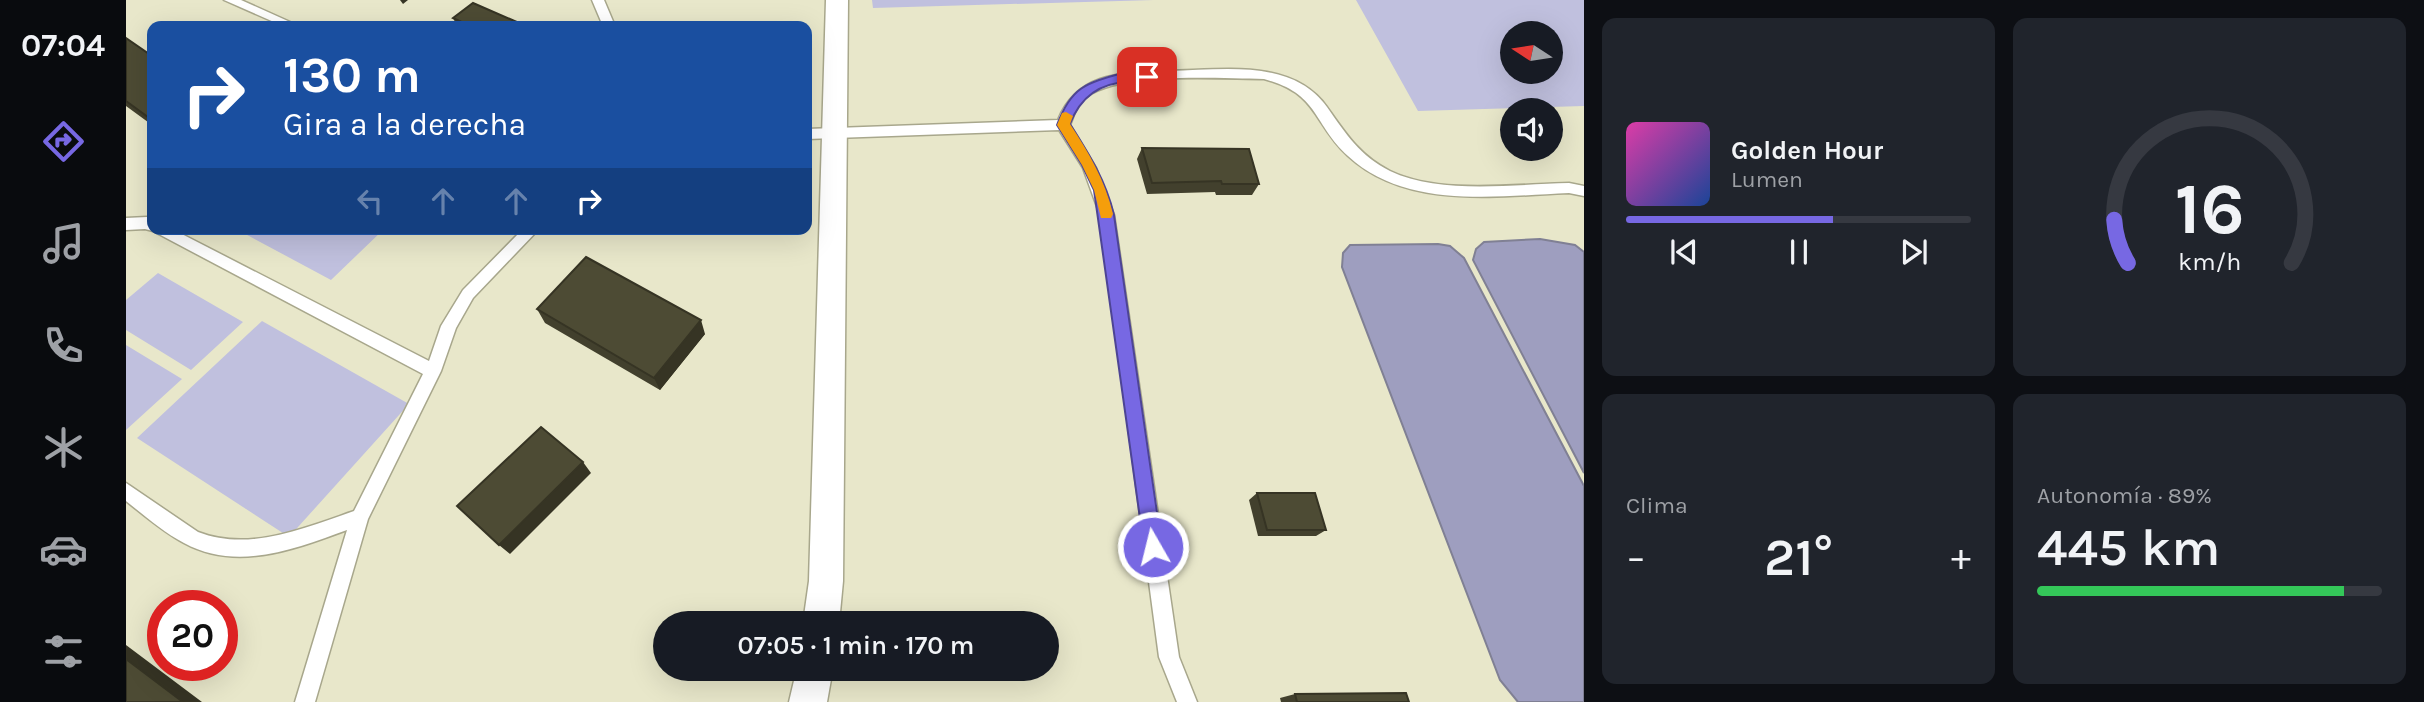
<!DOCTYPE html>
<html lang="es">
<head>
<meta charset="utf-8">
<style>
	:root { --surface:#171b24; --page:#20242c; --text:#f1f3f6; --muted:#9ea1a6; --line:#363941; --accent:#7768e3 }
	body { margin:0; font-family:Karla,sans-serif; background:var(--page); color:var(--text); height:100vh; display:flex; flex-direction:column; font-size:26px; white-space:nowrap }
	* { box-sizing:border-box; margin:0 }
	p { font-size:23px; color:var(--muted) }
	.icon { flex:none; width:38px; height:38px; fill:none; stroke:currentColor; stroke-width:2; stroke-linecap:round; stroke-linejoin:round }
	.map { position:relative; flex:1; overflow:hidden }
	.sheet { display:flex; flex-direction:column; gap:18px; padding:18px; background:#0d0f14; width:840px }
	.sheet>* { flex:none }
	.hud { position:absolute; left:21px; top:21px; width:665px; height:214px; border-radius:14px; box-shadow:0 7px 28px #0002; background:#1a4fa0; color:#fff; overflow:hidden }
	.needle { width:46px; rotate:282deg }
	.tools { position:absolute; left:1374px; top:21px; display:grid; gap:14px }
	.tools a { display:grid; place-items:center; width:63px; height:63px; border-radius:50%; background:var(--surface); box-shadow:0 7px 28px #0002; font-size:35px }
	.speed { position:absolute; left:21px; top:590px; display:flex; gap:14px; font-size:35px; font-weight:700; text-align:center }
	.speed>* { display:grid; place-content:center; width:91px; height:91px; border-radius:50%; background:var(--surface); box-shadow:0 7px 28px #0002; line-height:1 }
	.speed .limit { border:10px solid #d22; background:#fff; color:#111 }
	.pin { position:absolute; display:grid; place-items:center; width:60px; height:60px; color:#fff; margin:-30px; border-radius:14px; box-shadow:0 4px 10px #0006 }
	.me { position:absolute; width:77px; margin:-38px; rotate:352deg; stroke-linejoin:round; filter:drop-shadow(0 0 5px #0008) }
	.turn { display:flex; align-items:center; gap:24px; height:147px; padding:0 21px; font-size:32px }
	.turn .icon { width:91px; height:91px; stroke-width:2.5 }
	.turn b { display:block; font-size:49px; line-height:60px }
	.lanes { display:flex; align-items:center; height:66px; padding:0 21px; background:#0003; justify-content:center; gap:35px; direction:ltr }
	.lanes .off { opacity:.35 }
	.big { font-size:52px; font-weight:600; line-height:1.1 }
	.sheet .widget { flex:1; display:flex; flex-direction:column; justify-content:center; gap:10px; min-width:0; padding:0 24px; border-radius:14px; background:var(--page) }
	.sheet .dial { align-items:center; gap:0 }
	.dial svg { height:182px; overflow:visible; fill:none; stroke:var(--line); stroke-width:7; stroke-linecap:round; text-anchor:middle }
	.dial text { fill:var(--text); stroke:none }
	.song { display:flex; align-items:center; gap:21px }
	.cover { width:84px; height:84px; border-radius:10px; background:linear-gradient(135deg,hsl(320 70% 55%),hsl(220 70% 35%)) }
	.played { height:7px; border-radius:4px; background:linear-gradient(90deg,var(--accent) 60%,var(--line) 60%) }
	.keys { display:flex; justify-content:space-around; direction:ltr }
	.heat { display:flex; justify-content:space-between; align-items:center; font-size:38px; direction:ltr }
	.charge { height:10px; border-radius:5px; background:linear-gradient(90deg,#34c759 89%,var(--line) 0) }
	.sheet .tiles { flex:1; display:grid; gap:18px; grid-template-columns:repeat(2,1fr) }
	.trip { position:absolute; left:527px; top:611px; width:406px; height:70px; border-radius:35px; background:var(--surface); box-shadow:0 7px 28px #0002; font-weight:600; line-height:70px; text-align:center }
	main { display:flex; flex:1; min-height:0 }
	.tabs { display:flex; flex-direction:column; width:126px; justify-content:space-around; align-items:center; background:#090b0e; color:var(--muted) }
	.tabs .icon { width:49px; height:49px }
	.tabs .on { color:var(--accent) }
	.tabs b { font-size:32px; color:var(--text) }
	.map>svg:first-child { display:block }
</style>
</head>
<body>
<main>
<nav class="tabs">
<b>07:04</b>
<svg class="icon on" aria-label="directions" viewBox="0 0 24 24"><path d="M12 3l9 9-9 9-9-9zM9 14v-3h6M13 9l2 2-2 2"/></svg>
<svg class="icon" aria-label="music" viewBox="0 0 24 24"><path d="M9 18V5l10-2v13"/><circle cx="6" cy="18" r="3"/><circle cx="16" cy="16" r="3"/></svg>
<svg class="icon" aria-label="phone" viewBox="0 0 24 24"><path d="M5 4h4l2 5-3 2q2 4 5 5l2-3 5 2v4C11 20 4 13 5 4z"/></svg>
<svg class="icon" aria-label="climate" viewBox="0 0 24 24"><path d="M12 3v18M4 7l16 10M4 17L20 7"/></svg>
<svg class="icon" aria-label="car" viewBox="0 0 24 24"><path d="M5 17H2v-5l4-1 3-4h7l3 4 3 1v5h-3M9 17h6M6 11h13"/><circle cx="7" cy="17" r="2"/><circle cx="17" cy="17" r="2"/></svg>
<svg class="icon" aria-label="filters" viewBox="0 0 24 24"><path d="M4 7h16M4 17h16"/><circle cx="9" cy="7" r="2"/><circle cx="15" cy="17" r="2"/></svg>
</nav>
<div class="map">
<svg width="1458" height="702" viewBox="0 0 1458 702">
	<rect width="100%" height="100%" fill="#e8e7ca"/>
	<!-- green -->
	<path fill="#c0c0de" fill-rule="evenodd" d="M746 0H1028L747 8Z
		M1230 0H1458V106L1292 111ZM1424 33V72H1386V33Z
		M110 229H258L205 280Z
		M32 273 117 322 65 370 0 330V300Z
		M136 321 283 404 163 537 11 438Z
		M0 345 56 379 0 430Z"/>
	<!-- water -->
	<path fill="#9e9ebf" stroke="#808094" stroke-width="2" d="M1414 239 1449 245 1458 252V473L1347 260 1350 249 1358 242Z
		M1312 244 1324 246 1338 258 1458 486V702H1392L1374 680 1216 267 1217 253 1224 245Z"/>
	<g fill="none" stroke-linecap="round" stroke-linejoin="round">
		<!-- service casing -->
		<g stroke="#a8a78c" stroke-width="3">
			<path id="service" d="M98 0H115L173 26H157Z
				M466 0H478L489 26H477Z
				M1043 71C1096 70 1166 58 1201 107 1220 134 1234 156 1264 171 1314 195 1389 184 1443 183L1458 186V196L1443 193C1371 196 1280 210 1222 156 1186 123 1194 94 1138 79 1094 79 995 71 960 97 951 103 948 115 944 125L970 168 988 215 1053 657 1071 702H1051L1033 657 974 215 957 168 933 130 681 139V129L932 120C952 71 997 73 1043 71Z
				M21 217 26 219V229H46L303 361 315 326 337 290 397 229H413L347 298 330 328 315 371 242 519 189 702H169L221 530C169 549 111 572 58 543 37 532 19 516 0 501V483L72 532C123 552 179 528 228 511L297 374 27 231 19 229 0 230V218Z"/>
		</g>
		<!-- minor casing -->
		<g stroke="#a8a78c" stroke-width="3">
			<path id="minor" d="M700 0H722L717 581 713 623H677L683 581Z
				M671 668H707L701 702H663Z"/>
		</g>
		<!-- service -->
		<use href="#service" fill="#fff" fill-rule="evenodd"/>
		<!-- minor -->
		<use href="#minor" fill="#fff" fill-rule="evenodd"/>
	</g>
	<!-- wall -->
	<path fill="#42402d" d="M327 18 400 26H331Z
		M0 38 26 56V125L0 106Z
		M1016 148 1133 184 1126 195H1090L1089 192 1021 194 1011 159Z
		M411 309 579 334 534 390 419 323Z
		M1131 493 1200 530 1190 536H1132L1123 500Z
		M1169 694 1283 702H1155L1154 698Z"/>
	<!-- shaded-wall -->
	<path fill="#363424" d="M274 0H282L277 4Z
		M575 320 579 334 534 390 528 378Z
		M457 462 465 473 384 554 373 545Z
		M0 645 76 702H57L0 659Z"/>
	<!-- building -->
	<path fill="#4d4b34" stroke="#363424" stroke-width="2" d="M347 3 400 26H344L327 18Z
		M0 38 26 56V120L0 101Z
		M1016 148 1123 149 1133 184H1096L1095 181 1026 183Z
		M460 257 575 320 528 378 411 309Z
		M415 427 457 462 373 545 331 506Z
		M1131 493H1189L1200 530H1141Z
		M0 659 57 702H0Z
		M1280 693 1283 702H1171L1169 694Z"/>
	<!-- route -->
	<path fill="#7768e3" stroke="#4d4494" stroke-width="2" d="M997 73H1021L1027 77C1021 84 1011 82 1002 82 972 83 954 98 944 124 963 154 980 181 988 215L1036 547 1034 553 1027 556 1021 553 1018 547 968 190 956 165 931 125C945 87 960 83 997 73Z"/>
	<!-- slow -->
	<path fill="#f59e0b" d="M940 112 947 116 944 124C963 153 979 180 987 214L985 218H975L968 190 956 165 931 125 936 113Z"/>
</svg>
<div class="tools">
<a><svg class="needle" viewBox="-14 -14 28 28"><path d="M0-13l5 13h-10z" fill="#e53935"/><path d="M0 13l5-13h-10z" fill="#9ea1a6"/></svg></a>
<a><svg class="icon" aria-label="sound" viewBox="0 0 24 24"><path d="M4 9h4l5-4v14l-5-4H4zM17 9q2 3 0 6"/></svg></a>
</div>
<div class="speed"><div class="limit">20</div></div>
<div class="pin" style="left:1021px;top:77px;background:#d93025"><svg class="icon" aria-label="arrive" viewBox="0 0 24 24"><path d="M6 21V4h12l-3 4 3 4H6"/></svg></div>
<svg class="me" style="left:1027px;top:547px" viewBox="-20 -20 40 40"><circle r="17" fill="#7768e3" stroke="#fff" stroke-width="3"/><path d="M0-11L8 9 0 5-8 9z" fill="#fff"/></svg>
<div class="trip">07:05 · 1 min · 170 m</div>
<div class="hud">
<div class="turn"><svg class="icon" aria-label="right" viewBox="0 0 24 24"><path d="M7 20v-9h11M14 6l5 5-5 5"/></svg><div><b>130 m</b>Gira a la derecha</div></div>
<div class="lanes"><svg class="icon off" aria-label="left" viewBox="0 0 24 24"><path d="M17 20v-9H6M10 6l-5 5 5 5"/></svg><svg class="icon off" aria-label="ahead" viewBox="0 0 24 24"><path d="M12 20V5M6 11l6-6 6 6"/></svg><svg class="icon off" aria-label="ahead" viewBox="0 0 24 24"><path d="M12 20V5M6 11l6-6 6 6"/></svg><svg class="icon" aria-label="right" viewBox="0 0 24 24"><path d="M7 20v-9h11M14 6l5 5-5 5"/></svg></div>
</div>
</div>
<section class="sheet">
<div class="tiles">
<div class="widget">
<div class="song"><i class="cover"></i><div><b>Golden Hour</b><p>Lumen</p></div></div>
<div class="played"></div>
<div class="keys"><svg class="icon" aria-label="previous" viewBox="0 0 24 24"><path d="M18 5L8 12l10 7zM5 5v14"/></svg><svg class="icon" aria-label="pause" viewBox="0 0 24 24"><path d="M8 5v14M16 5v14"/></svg><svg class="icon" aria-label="next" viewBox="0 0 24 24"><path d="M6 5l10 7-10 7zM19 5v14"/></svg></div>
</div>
<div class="widget dial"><svg viewBox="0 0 100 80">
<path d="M14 69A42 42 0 1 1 86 69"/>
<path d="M14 69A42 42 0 0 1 8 50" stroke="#7768e3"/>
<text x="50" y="56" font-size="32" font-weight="700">16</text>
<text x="50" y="72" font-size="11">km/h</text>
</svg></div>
<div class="widget"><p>Clima</p>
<div class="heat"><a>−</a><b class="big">21°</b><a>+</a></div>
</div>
<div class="widget"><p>Autonomía · 89%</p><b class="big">445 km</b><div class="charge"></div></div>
</div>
</section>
</main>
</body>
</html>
